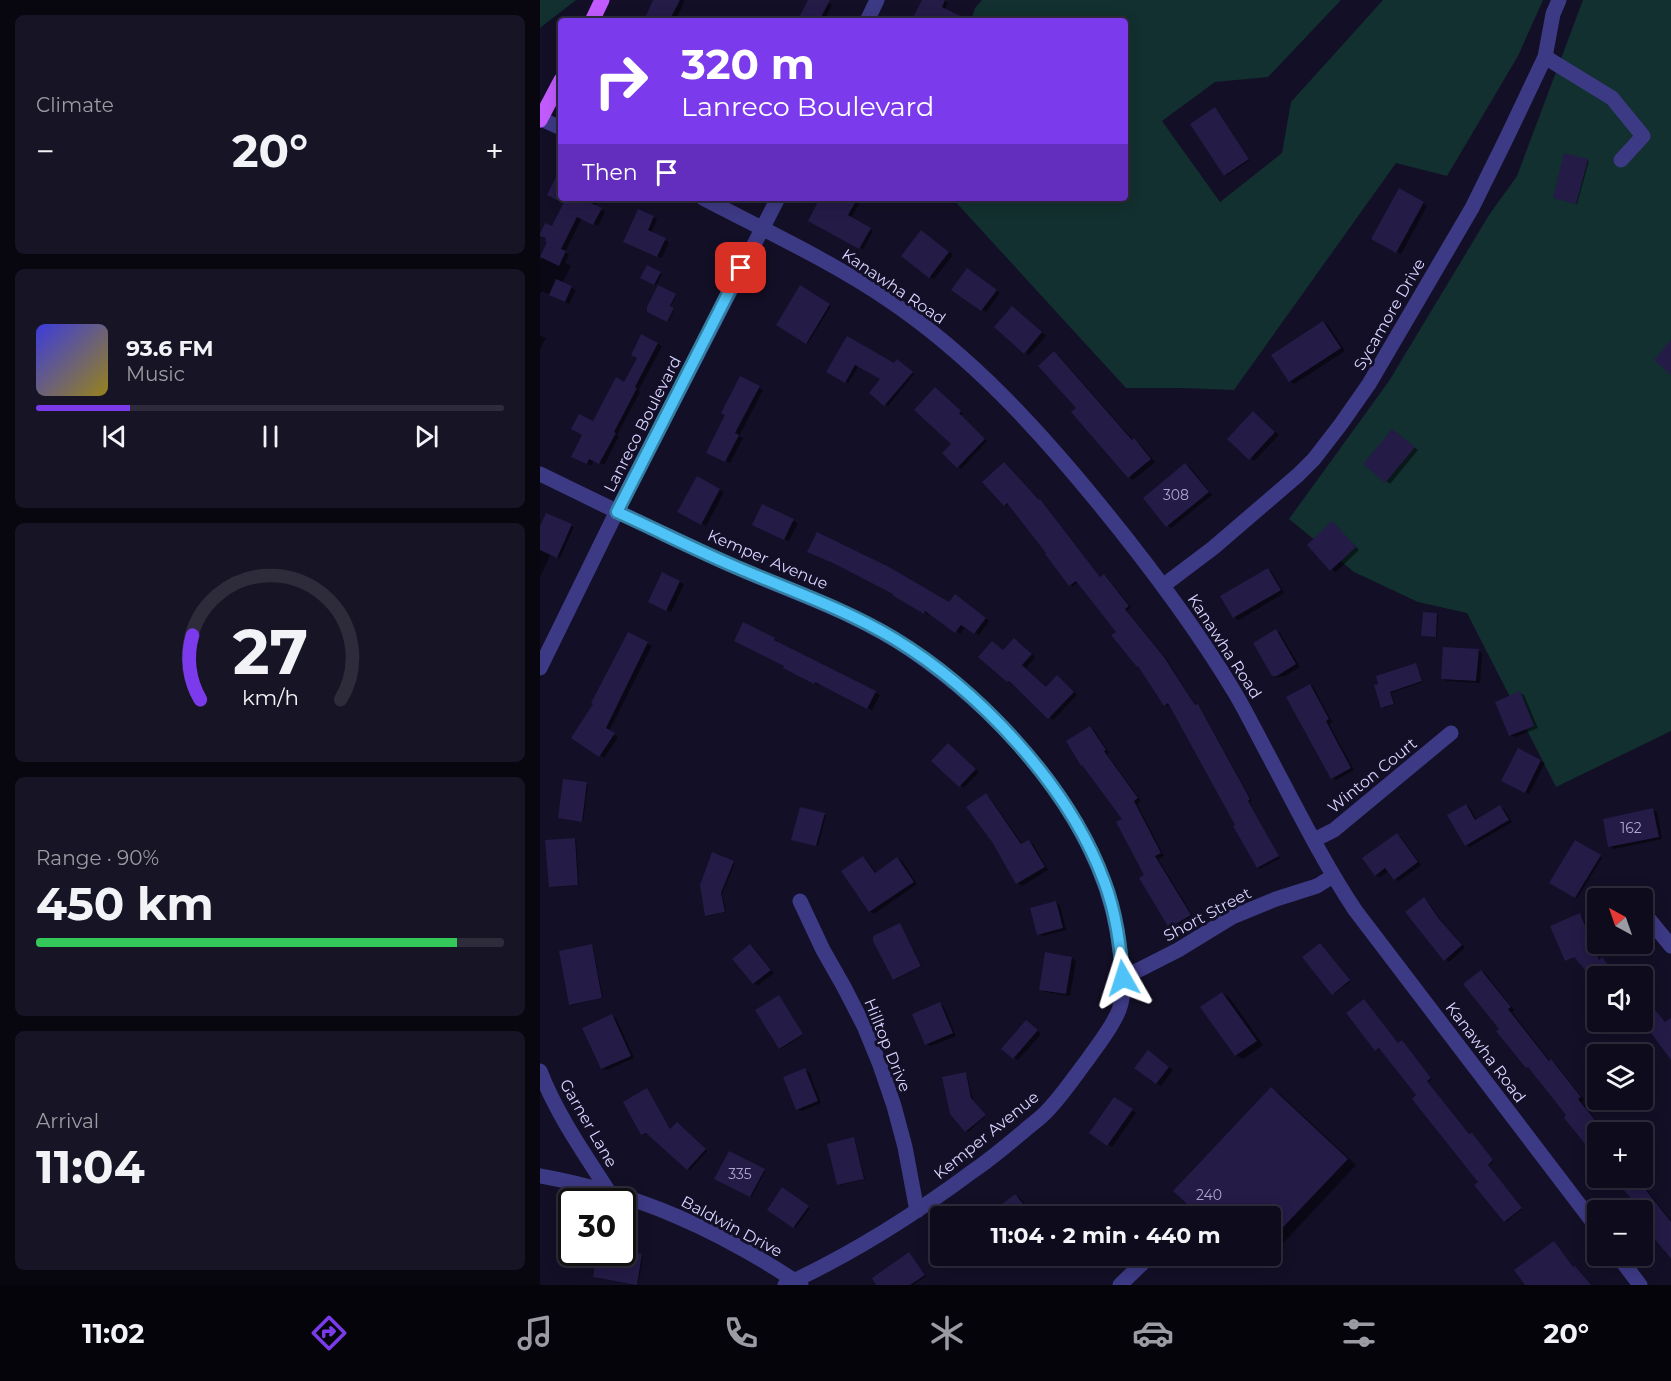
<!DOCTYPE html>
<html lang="en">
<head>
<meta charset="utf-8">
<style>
	:root { --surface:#0e0b1c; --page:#171425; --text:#f1f3f6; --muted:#9b9ba3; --line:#2e2b3b; --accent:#7c3aed }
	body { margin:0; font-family:Montserrat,sans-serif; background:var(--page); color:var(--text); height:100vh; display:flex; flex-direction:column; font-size:22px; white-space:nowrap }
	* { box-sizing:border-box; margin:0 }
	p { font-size:20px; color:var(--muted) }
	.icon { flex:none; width:33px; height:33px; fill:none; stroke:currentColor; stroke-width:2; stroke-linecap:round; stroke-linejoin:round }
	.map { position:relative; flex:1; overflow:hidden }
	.side { display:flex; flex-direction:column; gap:15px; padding:15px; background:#08060f; width:540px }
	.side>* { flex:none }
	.top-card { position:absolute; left:18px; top:18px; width:570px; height:183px; border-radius:6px; box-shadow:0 3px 15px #0003,0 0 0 2px var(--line); background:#7c3aed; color:#fff; overflow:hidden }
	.needle { width:39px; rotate:320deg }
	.buttons { position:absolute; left:1047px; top:888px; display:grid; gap:12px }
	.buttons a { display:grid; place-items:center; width:66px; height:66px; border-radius:6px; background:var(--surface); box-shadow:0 3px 15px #0003,0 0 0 2px var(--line); font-size:30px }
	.speed { position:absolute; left:18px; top:1188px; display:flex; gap:12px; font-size:30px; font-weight:700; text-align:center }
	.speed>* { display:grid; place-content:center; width:78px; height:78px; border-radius:50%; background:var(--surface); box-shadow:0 3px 15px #0003,0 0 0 2px var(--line); line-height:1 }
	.speed .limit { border:3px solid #111; border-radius:9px; background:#fff; color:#111 }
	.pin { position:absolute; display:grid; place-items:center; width:51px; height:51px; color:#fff; margin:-26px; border-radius:12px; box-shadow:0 3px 9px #0006 }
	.me { position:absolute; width:66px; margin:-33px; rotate:354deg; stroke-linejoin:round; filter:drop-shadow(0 0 4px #0008) }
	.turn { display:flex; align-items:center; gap:21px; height:126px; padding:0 24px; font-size:27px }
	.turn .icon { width:78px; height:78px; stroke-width:2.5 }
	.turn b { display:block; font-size:42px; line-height:51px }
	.then { display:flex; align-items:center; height:57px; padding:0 24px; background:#0003; gap:12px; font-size:22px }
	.big { font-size:45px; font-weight:700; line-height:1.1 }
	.side .card { flex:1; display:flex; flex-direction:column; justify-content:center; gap:9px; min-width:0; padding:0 21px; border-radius:9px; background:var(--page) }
	.side .dial { align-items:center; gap:0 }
	.dial svg { height:156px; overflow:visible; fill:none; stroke:var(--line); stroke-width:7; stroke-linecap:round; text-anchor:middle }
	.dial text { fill:var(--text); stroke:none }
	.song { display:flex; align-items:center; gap:18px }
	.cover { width:72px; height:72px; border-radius:9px; background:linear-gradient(135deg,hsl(240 70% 55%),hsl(50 70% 35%)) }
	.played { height:6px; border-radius:3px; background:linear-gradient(90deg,var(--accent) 20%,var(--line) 20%) }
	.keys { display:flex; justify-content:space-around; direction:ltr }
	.heat { display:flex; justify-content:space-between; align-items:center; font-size:33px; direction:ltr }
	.charge { height:9px; border-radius:4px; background:linear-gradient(90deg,#34c759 90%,var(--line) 0) }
	.trip { position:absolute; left:390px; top:1206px; width:351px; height:60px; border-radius:6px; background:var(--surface); box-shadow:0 3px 15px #0003,0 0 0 2px var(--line); font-weight:700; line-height:60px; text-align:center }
	.dock { display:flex; height:96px; justify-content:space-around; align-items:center; background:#06040b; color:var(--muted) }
	.dock .icon { width:42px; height:42px }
	.dock .active { color:var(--accent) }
	.dock b { font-size:27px; color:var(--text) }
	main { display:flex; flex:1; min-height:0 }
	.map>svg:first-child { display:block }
</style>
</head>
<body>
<main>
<section class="side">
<div class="card"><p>Climate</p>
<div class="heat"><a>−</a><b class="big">20°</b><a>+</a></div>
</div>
<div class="card">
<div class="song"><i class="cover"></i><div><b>93.6 FM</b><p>Music</p></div></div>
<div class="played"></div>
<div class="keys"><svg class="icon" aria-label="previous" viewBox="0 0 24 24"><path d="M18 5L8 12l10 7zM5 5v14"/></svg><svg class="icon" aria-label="pause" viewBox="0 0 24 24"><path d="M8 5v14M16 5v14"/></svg><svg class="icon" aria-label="next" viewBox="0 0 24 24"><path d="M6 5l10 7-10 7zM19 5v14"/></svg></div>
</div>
<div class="card dial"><svg viewBox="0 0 100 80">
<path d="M14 69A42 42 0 1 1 86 69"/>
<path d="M14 69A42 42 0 0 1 10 36" stroke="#7c3aed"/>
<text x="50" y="56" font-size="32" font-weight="700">27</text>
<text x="50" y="72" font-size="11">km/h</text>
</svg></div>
<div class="card"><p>Range · 90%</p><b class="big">450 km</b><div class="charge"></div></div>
<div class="card"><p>Arrival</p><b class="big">11:04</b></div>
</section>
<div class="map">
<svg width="1131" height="1285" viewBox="0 0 1131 1285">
	<rect width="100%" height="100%" fill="#130f26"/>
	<!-- green -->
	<path fill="#12302f" d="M0 0H36L0 28Z
		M442 0H801L728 77 675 82 622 121 680 202 742 153 751 102 843 0H1003L978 56 907 176 856 163 694 390 642 388H586L412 198H585V21H431L435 8Z
		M1043 0H1131V731L1016 787 927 613 878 602 814 572 749 519 849 381 949 215 977 176Z"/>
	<!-- shadow -->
	<path fill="#0007" d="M115 0H145L135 21H105Z
		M270 0H282L292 5 284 21H259Z
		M384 0H403L408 3 404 10 423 21H378Z
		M677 110 710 160 686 176 685 175Z
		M1047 160 1049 161 1037 204 1016 198Z
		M21 177V198H54L57 202 55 206 65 212 58 226 42 218 25 252 29 255 25 263 31 266 22 283 36 290 29 304 2 291 0 294V261L9 242 13 228 25 203 9 194Z
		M859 190 887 206 861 254 833 238Z
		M282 198H322L311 218 333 231 323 249 270 220Z
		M113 217 117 220 111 233 129 242 122 258 89 244Z
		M386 234 413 255 394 279 390 277Z
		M108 267 122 274 116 285 102 278Z
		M431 272 460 293 446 312 413 289Z
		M119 287 136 296 130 308 134 310 129 321 109 311Z
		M260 288 291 306 268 343 238 325Z
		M476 310 506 336 489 355 485 352Z
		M783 322 788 325 805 351 754 384 750 381Z
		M0 335 6 338 0 349Z
		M102 336 122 346 98 391 100 392 77 435 79 436 64 465 54 460 51 466 33 456 53 423 85 384 98 357Z
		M308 338 354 365 360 362 374 374 348 406 331 393 343 379 319 365 308 383 288 372Z
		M514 353 519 356 594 441 599 443 615 462 593 480 589 477 533 412 538 408Z
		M201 378 223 390 199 436 203 438 190 463 168 452 187 414Z
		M398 391 423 414 421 416 447 441 421 469 404 453 413 444Z
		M717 416 739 435 714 461 689 439Z
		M857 433 878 450 850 484 846 481Z
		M464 463 500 501 503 503 561 578 564 575 567 577 591 607 587 611 627 660 656 706 660 707 712 801 709 802 740 858 720 869 718 867 698 826 631 704 627 706 625 705 601 668 598 666 578 632 538 582 533 586 530 585 509 553 469 504 467 506 465 505Z
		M646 465 650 467 672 495 631 528 627 525Z
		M157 478 184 492 166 526 139 511Z
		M223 506 258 523 249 541 218 527Z
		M7 515 34 527 20 558 11 554 0 577V529Z
		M796 526 819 550 796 572 791 569Z
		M728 570 732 572 744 593 699 620 694 617 682 597Z
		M123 574 144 584 131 612 110 601Z
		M354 594 409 604 419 598 449 621 439 635 426 626 420 634 390 612 389 615Z
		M897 615H898L897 637 885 636Z
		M204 624 238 641 237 643 340 695 332 710 280 683 279 685 249 670Z
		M736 631 740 633 760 667 745 676 737 677 733 675Z
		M89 634 112 646 69 731 78 737 64 758 33 738 55 704Z
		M479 642 495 657 486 668 507 688 521 680 537 695 513 720 468 681 464 652Z
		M938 650 942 653 940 683 907 681 902 678Z
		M876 664 883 682 851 693 855 704 844 708 842 707 840 685Z
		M770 685 774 688 792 722 789 724 814 770 796 780 792 778Z
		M980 693 984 695 998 728 975 737 970 735Z
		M550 727 554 730 569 753 567 754 601 801 597 804 624 856 618 859 654 918 634 930 630 927 606 876Z
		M412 747 439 772 424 788 393 761Z
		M979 750 1005 763 989 794 963 781Z
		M24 781 48 784 43 822 19 818Z
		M446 795 450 798 483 845 489 841 493 844 508 870 482 886 478 883 453 841Z
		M926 805 930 808 937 820 960 807 964 809 972 822 930 847 926 845Z
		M1112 810 1117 812 1122 839 1074 849 1070 846Z
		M284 815H286L278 846 254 840Z
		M857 835 861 837 881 865 859 881 855 879 849 871 840 877 836 875Z
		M35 839 36 840 39 885 12 887 10 886Z
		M1036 842 1062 858 1037 898 1011 882Z
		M173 854 195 863 182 894 186 912 168 916 167 915Z
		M323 858 327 860 336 873 357 859 362 861 377 884 334 914 330 911Z
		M884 899 888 902 903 923 925 948 909 962 905 959Z
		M516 903 520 905 526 930 503 936 499 934Z
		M1040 915 1042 916 1060 961 1064 960 1077 976H1058V984L1037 958Z
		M360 924 382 966 355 980 354 979Z
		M52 946 53 947 63 998 32 1005 31 1004Z
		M210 946 214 948 234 973 218 985 213 983Z
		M782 946 810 982 794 994 793 993Z
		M532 958 536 961 530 996 505 992 501 989Z
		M941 971 946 974 974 1010 972 1012 1011 1062 1016 1064 1044 1100 1042 1102 1066 1132H1058L1029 1116 991 1070 987 1067 961 1029Z
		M682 993 689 997 723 1045 703 1059 696 1055 662 1007Z
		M1102 994 1126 1024 1131 1021V1058L1107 1025 1103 1028 1097 1022H1102Z
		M239 997 263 1035 241 1049 240 1048Z
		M825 1002 859 1044 863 1043 892 1079 888 1082 930 1136 933 1135 954 1162 948 1166 982 1209 966 1222 878 1096 841 1048 838 1050H836Z
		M400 1004 404 1007 416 1036 391 1046 386 1044Z
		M72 1016 76 1018 94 1058 67 1070 62 1068Z
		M490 1024 501 1034 478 1060 474 1058Z
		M613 1055 633 1070 621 1086 616 1083Z
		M265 1070 269 1072 281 1103 262 1111 258 1109Z
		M426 1073 427 1074 433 1100 446 1116 428 1132 426 1131Z
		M731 1088 740 1094 816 1165 720 1268 710 1262 703 1256H730V1216H662L635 1191Z
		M108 1091 131 1131 139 1125 167 1151 150 1170 108 1133 104 1135 103 1134Z
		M575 1099 596 1113 572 1147 568 1144Z
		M313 1139 315 1140 325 1179 300 1185 298 1184Z
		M190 1153 225 1171 212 1197 176 1179Z
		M1102 1175 1110 1185 1106 1189 1131 1221V1260L1124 1251 1126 1250 1102 1210H1094L1090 1205 1095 1202 1076 1178H1102Z
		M243 1189 270 1208 256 1228 229 1210Z
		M475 1196 480 1198 492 1213 488 1216H450Z
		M369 1254 386 1276 373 1285H338Z
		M101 1255 103 1256 98 1284 56 1278Z"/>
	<!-- building -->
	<path fill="#241b47" d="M113 0H140L129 21H111L105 18Z
		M268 0H290L279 21H257Z
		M382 0H405L402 7 430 21H371Z
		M675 107 709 159 684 176 650 124Z
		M1024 153 1048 159 1036 204 1013 198Z
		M21 167V202L7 195Z
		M859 188 884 202 856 253 831 239Z
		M26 198H54L51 203 62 208 53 225 37 217 21 249 26 251 19 266 0 257 7 242 5 241 6 238 0 236V234L5 223 12 226Z
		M280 198H318L308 215 331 228 319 249 268 221Z
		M98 209 114 216 108 230 126 238 117 257 83 242Z
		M381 230 409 252 389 278 361 256Z
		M107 265 121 272 114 285 100 278Z
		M427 268 457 290 441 311 411 290Z
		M16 279 32 286 25 302 9 295Z
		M118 285 136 294 130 306 134 308 127 322 107 312V307Z
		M260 285 290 304 266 344 236 325Z
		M472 306 502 332 484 354 454 327Z
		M783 321 801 348 749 382 731 355Z
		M101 334 118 343 95 387 97 388 74 432 76 433 59 464 49 459 47 464 31 457 42 435 31 429 39 414 53 421 76 377 84 382 97 358 91 355Z
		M307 336 354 363 357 359 373 372 344 406 329 393 340 379 315 365 305 383 286 372Z
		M1131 340V375L1114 360Z
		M514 351 592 440 594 438 611 459 588 478 531 412 536 408 498 366Z
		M200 376 220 386 195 433 199 435 185 462 166 453 185 415 181 413Z
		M395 387 421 411 419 413 445 439 417 468 402 453 411 444 374 410Z
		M713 411 735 432 709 460 687 439Z
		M852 429 875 447 845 483 823 464Z
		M464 462 499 500 500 499 560 577 564 574 589 606 585 609 624 657 655 705 658 704 710 799 708 801 739 856 717 868 693 826 695 825 628 703 624 706 598 666 597 667 571 635 576 632 536 581 529 586 505 554 506 553 467 503 464 506 442 482Z
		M645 463 669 492 626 527 603 498Z
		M157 476 180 489 161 525 137 512Z
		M222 504 254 519 244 540 212 525Z
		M6 513 32 524 17 558 0 550V526Z
		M792 521 816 547 790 571 767 545Z
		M277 532 349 567 409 602 415 594 446 618 434 634 421 625 415 633 385 611 384 614 352 595 353 594 295 564 267 552Z
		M728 568 741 590 693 618 680 596Z
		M122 572 140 581 126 611 108 602Z
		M883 612 897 613 896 637 881 636Z
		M203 622 235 638 234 640 336 691 327 709 275 682 274 684 243 668 244 666 194 641Z
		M736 629 756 664 737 676H732L713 643Z
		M88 632 108 642 66 728 75 733 59 757 31 738 53 704 51 703Z
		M474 638 492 654 482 665 506 687 517 675 534 692 508 719 469 681 467 682 438 657 452 641 463 650Z
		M903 647 939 649 936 681 901 679Z
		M876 663 882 681 850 692 854 704 841 708 834 685 838 684 836 676Z
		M770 684 789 719 786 721 811 768 791 779 746 697Z
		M980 691 994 726 969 736 955 702Z
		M550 726 566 750 564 751 598 798 594 801 621 853 615 856 651 915 629 928 599 878 604 875 576 822 582 819 542 765 541 766 526 741Z
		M408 743 436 769 419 787 391 761Z
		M978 748 1001 760 985 793 961 781Z
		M23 779 47 782 42 822 18 818Z
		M446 793 481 844 489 840 505 867 476 884 452 842 426 807Z
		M926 804 935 820 960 805 969 820 925 846 907 815Z
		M260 807 285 813 276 846 251 840Z
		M1113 808 1119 837 1068 847 1063 819Z
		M857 833 878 862 854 880 845 868 835 876 822 858Z
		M35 838 38 885 9 887 5 840Z
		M1035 840 1061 855 1035 898 1009 883Z
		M172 852 194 861 181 893 185 912 165 916 160 885Z
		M323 856 335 873 357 857 374 882 329 912 301 871Z
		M884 897 899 919 922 945 904 961 865 912Z
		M516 901 523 928 497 935 490 908Z
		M1040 913 1059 960 1062 957 1077 976H1050L1034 957 1025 961 1010 926Z
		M360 923 381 966 353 980 333 941V936Z
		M780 943 810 980 792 995 762 957Z
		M52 944 62 998 29 1005 19 951Z
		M210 944 231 970 213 984 192 959Z
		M505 952 532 957 526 994 499 990Z
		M941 970 971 1007 968 1009 1009 1061 1011 1059 1041 1097 1038 1099 1065 1132H1058V1160L1024 1118 1026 1115 988 1067 986 1068 956 1031 959 1029 923 984Z
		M682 992 717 1041 695 1056 660 1007Z
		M1102 994 1125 1022 1131 1018V1060L1102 1021Z
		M239 995 263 1034 239 1049 215 1010Z
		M824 999 858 1043 862 1040 891 1078 887 1081 929 1134 932 1133 953 1160 948 1165 982 1208 964 1222 934 1185 938 1182 872 1099 876 1095 839 1048 835 1051 806 1013Z
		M400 1002 413 1033 385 1045 372 1014Z
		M72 1014 91 1056 61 1069 42 1028Z
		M486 1020 498 1030 473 1059 461 1049Z
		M608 1050 629 1067 616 1084 594 1068Z
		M265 1068 278 1101 256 1110 243 1077Z
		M426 1072 431 1098 446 1115 425 1132 410 1114 402 1077Z
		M731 1087 808 1159 730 1241V1216H660L633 1191Z
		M107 1088 130 1129 137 1122 166 1149 147 1170 106 1133 101 1135 83 1102Z
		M574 1097 593 1109 567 1146 549 1133Z
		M314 1137 324 1179 297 1185 287 1144Z
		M189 1151 225 1169 210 1197 174 1179Z
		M1074 1178H1112L1102 1185 1131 1222V1259L1102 1223V1210H1082L1093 1201Z
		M242 1187 269 1206 253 1228 227 1210Z
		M475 1194 488 1210 481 1216H447Z
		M1014 1241 1033 1267 1035 1266 1051 1285H985L974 1270Z
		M82 1251 102 1254 97 1285 53 1277 57 1252H82Z
		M369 1252 385 1275 370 1285H336L332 1278Z"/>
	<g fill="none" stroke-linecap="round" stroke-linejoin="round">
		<!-- minor -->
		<path stroke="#3d3a85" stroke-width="15" d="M327 21 337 0
			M1005 57 1072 98 1103 136 1081 160
			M1 119 21 128
			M163 198C226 231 291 261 350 301 431 356 497 428 559 504 608 564 655 626 695 693 705 710 714 728 723 745 753 801 780 857 815 910L1058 1229
			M0 474C64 505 128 537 193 566 254 593 318 613 374 652 471 720 568 830 580 952 583 972 586 991 579 1010 572 1028 559 1043 548 1059 535 1076 523 1094 508 1110 501 1118 492 1124 484 1131 467 1145 451 1159 433 1171 374 1215 312 1254 245 1285
			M624 585 673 548 758 475 774 459 801 424 829 384 932 208 967 137 1005 57 1013 14 1019 0
			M0 668 77 511 238 198
			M774 840 794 830 911 733
			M260 901 283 950 304 987 324 1026 340 1065 354 1106 365 1147 377 1211
			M1108 918 1131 946
			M583 978 638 950 692 917 736 899 777 886 793 876
			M0 1071C17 1115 44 1153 69 1192
			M0 1176C99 1194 178 1229 261 1285
			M1078 1256 1100 1285
			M580 1285 610 1256"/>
		<!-- major -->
		<path stroke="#c25bff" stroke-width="15" d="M52 21 62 0
			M0 120 21 80"/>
	</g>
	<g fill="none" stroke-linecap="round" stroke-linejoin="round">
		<!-- route casing -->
		<g stroke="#337fa1" stroke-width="15">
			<path id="route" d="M201 268 77 512C117 530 156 550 196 567 249 590 303 608 353 638 439 690 529 786 564 881 576 912 580 945 583 978"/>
		</g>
		<!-- route -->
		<use href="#route" stroke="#4fc3f7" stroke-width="10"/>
	</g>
	<g text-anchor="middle" stroke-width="6" stroke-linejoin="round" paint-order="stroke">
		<!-- number labels -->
		<g font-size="14" fill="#aca6d1">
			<text x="636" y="500">308</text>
			<text x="1091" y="833">162</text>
			<text x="200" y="1179">335</text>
			<text x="669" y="1200">240</text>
		</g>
		<!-- street labels -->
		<g font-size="16" fill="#d9d4ff" stroke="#130f26">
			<text transform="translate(354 286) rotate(34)" y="6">Kanawha Road</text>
			<text transform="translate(849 314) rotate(-60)" y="6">Sycamore Drive</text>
			<text transform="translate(102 424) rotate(-63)" y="6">Lanreco Boulevard</text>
			<text transform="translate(228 559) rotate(23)" y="6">Kemper Avenue</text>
			<text transform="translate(685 646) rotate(57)" y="6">Kanawha Road</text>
			<text transform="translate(832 775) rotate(-39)" y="6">Winton Court</text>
			<text transform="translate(667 914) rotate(-28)" y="6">Short Street</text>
			<text transform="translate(348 1045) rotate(68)" y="6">Hilltop Drive</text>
			<text transform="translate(946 1052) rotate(53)" y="6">Kanawha Road</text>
			<text transform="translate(49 1123) rotate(60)" y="6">Garner Lane</text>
			<text transform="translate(446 1135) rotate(-39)" y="6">Kemper Avenue</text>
			<text transform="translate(192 1226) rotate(28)" y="6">Baldwin Drive</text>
		</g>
	</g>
</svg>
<div class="buttons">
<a><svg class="needle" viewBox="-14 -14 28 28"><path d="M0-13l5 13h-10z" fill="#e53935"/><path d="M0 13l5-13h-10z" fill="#9b9ba3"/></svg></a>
<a><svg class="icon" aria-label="sound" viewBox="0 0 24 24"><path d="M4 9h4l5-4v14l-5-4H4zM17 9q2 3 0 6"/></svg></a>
<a><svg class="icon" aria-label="layers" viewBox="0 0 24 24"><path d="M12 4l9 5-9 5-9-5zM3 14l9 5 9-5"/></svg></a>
<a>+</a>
<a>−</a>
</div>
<div class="speed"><div class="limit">30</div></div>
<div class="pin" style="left:201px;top:268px;background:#d93025"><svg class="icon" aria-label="arrive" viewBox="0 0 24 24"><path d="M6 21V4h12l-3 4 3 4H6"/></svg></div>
<svg class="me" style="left:583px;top:978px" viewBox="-20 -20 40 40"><path d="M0-17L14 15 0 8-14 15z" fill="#4fc3f7" stroke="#fff" stroke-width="4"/></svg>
<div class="trip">11:04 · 2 min · 440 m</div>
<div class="top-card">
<div class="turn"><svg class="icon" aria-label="right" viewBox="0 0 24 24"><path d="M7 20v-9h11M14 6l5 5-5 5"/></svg><div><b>320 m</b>Lanreco Boulevard</div></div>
<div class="then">Then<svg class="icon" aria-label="arrive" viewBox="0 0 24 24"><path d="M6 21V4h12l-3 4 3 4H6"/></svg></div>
</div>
</div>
</main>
<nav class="dock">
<b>11:02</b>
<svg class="icon active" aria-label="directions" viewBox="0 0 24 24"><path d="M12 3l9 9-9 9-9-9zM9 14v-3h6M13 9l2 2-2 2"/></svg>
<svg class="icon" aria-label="music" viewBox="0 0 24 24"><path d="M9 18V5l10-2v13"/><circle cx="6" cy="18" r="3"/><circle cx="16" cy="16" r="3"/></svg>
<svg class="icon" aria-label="phone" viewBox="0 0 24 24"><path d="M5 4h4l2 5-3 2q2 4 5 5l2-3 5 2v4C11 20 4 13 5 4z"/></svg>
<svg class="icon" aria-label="climate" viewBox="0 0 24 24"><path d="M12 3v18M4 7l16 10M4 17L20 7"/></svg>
<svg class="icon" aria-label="car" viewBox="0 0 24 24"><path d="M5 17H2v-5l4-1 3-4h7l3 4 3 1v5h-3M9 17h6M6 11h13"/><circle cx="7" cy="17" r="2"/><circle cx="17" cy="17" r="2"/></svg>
<svg class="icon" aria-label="filters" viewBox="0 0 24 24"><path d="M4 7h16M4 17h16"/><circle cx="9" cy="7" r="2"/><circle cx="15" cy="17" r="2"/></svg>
<b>20°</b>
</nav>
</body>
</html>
